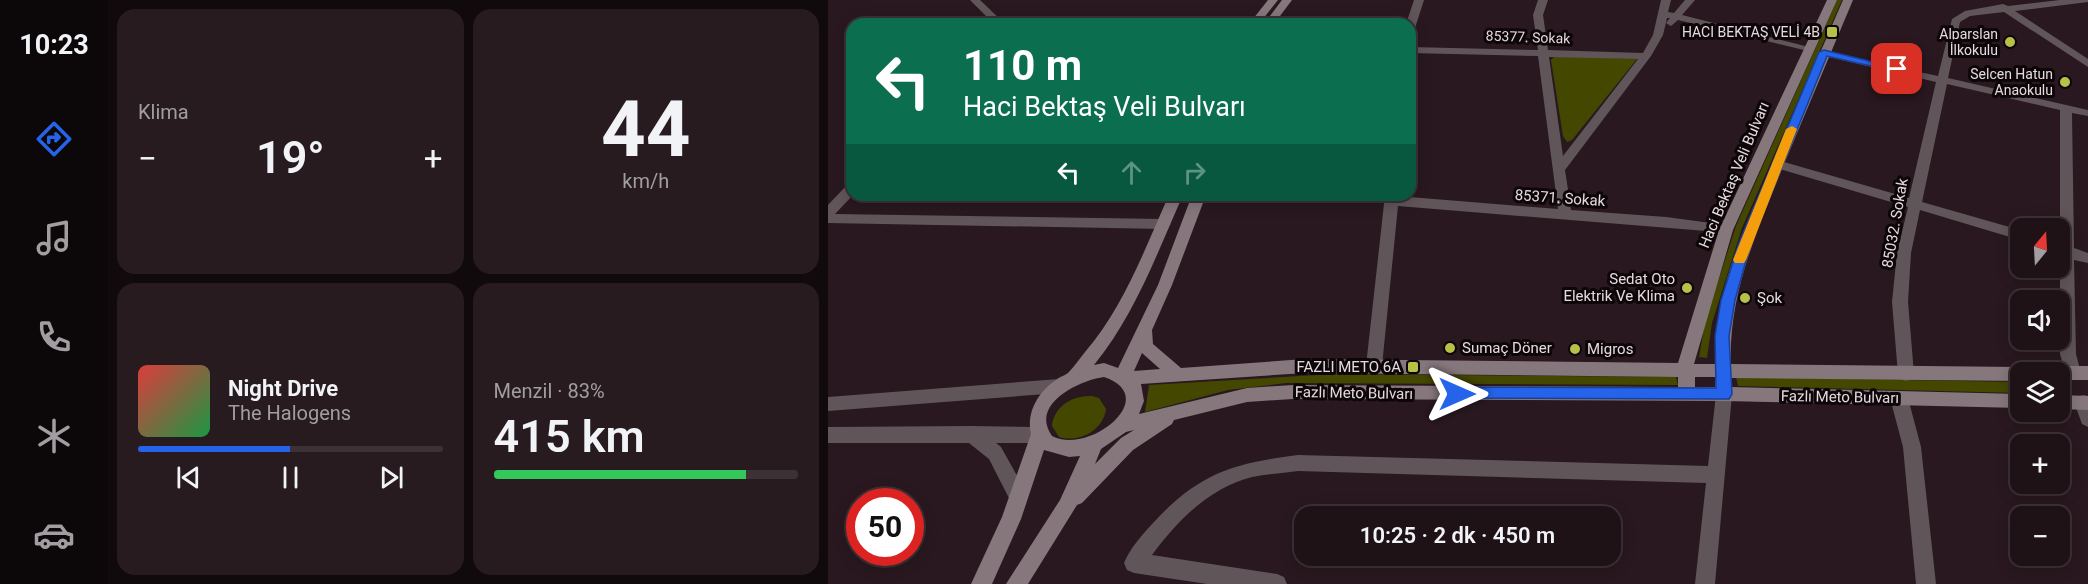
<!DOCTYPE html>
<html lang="tr">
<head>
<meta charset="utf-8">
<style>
	:root { --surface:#1f1217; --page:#271b20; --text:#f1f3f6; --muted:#a19ea1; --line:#3c3236; --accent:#2563eb }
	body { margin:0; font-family:Roboto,sans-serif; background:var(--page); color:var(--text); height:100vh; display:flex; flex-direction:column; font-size:22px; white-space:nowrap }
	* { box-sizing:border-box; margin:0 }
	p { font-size:20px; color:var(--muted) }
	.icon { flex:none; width:33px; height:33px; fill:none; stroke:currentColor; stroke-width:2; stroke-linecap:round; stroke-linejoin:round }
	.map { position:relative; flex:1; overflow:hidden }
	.details { display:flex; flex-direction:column; gap:9px; padding:9px; background:#110a0d; width:720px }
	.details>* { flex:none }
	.top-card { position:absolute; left:18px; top:18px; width:570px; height:183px; border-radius:18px; box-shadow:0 3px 15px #0003,0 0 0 2px var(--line); background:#0b6e4f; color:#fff; overflow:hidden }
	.needle { width:39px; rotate:18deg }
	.tools { position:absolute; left:1182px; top:218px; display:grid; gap:12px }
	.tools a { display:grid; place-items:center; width:60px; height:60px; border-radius:12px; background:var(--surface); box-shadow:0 3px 15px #0003,0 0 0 2px var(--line); font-size:30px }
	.speed { position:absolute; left:18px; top:488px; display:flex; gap:12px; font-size:30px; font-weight:700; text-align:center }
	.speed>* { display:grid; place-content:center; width:78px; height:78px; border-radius:50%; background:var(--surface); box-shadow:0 3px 15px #0003,0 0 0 2px var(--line); line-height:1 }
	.speed .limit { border:9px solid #d22; background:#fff; color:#111 }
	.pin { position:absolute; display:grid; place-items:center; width:51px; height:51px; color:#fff; margin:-26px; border-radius:12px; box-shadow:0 3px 9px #0006 }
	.me { position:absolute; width:66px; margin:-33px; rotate:90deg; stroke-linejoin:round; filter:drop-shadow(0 0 4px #0008) }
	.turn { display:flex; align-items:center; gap:21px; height:126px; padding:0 18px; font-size:27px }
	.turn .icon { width:78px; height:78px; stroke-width:2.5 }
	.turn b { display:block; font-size:42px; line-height:51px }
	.lanes { display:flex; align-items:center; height:57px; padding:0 18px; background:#0003; justify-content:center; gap:30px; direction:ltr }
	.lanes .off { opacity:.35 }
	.big { font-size:45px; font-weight:600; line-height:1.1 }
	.details .tile { flex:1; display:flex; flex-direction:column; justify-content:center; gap:9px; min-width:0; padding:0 21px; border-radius:18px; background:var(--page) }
	.details .dial { align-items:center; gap:0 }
	.dial b { font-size:78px; line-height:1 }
	.song { display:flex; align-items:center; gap:18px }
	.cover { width:72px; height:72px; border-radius:9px; background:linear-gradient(135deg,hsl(0 70% 55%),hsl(140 70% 35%)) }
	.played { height:6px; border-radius:3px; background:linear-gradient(90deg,var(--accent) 50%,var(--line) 50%) }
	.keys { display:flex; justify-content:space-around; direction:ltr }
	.heat { display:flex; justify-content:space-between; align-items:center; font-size:33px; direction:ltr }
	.charge { height:9px; border-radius:4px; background:linear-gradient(90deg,#34c759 83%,var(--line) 0) }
	.details .tiles { flex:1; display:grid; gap:9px; grid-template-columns:repeat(2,1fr) }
	.trip { position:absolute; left:466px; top:506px; width:327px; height:60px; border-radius:18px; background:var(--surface); box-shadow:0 3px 15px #0003,0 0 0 2px var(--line); font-weight:600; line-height:60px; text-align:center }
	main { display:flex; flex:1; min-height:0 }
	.dock { display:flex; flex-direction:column; width:108px; justify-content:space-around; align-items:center; background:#0c0709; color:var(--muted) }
	.dock .icon { width:42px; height:42px }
	.dock .current { color:var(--accent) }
	.dock b { font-size:27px; color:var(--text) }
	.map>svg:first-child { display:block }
</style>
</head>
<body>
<main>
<nav class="dock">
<b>10:23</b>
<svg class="icon current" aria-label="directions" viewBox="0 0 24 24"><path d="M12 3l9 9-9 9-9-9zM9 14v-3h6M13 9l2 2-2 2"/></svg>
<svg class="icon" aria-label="music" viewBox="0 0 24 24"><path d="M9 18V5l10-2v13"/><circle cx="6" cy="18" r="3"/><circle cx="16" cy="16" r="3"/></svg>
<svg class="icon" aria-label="phone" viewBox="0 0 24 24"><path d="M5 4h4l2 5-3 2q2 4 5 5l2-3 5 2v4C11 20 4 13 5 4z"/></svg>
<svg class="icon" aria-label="climate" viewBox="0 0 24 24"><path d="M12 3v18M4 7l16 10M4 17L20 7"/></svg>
<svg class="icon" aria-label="car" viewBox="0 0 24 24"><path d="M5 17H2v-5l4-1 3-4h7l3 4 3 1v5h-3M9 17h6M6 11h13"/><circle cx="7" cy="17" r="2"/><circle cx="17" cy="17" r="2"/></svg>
</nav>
<section class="details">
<div class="tiles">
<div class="tile"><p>Klima</p>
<div class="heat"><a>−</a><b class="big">19°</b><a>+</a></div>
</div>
<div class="tile dial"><b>44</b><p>km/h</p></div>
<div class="tile">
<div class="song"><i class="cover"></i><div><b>Night Drive</b><p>The Halogens</p></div></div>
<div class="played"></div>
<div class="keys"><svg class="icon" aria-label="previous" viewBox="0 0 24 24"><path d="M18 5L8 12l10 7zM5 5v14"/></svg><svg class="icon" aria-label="pause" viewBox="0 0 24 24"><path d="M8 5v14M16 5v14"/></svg><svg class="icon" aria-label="next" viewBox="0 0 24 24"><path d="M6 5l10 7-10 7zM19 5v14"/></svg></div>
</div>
<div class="tile"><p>Menzil · 83%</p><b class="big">415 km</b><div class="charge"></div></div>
</div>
</section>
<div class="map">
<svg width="1260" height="584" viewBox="0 0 1260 584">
	<rect width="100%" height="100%" fill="#29181f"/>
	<!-- green -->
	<path fill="#434700" d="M1009 0H1014L914 228 884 323 879 358 871 357 877 322 908 226Z
		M727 56 809 59 744 140 739 142 735 136 723 60Z
		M505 374 848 377 850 385 458 383 400 390 317 412 321 385Z
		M908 377 1192 382V393L910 386Z
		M264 396 271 398 278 409C275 431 251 443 231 437L224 426C226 406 245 395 264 396Z"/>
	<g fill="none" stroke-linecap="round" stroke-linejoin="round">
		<!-- minor -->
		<path fill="#60565a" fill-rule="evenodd" d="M142 0H152L177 24H166Z
			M586 0H596L587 28 582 31V24H578Z
			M710 0H720L715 15 720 50 815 53 825 35 833 0H843L840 12 846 13 857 0H867L854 15 985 48 980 51 850 20 843 26 838 23 842 18H839L835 35 823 56 737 170 743 210 838 217 898 225 903 227 905 230 903 233 570 206 554 366 552 371 546 373 540 371 538 366 557 195 730 209 710 56 582 53V47L710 50 705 15ZM721 57 810 59 735 156Z
			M1232 0H1260V2L1187 11 1260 59V67L1176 12 1142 16 1132 22 1120 78 1260 110V116L1244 113 1246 248 1260 253V263L1246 260 1248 354 1253 373 1251 378 1245 380 1239 378 1232 354V110L1119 84 1094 202 1192 230V240L1092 210 1083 253 1080 302 1086 374 1084 379 1078 381 1072 379 1070 374 1064 302 1069 253 1080 207 945 167 943 164 949 160 1081 198 1108 82 992 55V51L1110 76 1124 19 1137 11 1175 4 1180 6Z
			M24 184 25 195 7 214 336 219 343 224 336 229 0 223V205L19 185Z
			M896 387 902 389 904 394 887 584H867L878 483 470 471C455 473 439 474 424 477 381 488 349 521 324 555L449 574 456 577 459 584H379L306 573 299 570 296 563C302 548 315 534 326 522 371 473 406 463 470 455L880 466 888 394 890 389Z
			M1071 391 1077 393 1080 398 1093 447 1108 584H1088L1075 447 1062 398 1065 393Z
			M1255 395 1260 396V427L1254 424 1246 402 1249 397Z"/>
		<!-- tertiary -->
		<path fill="#60565a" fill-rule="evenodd" d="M231 379 237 381 239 386 237 391 231 393 0 411V397Z
			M143 426 212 427 218 429 221 435 218 441 212 443H168L173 447 197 490 199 496 197 502 190 505 183 502 161 459 141 443H0V427Z"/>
		<!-- secondary -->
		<path fill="#86777c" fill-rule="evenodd" d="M440 0H450L431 24H421Z
			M454 0H464L446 24H436Z
			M999 0H1009L905 230 866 364H887C885 291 918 225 946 160 969 106 992 53 1015 0H1025C1003 52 981 105 959 157 932 224 900 291 903 364L1192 367 1199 372H1192V381L904 378V387L1192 394V408L896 401 465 399 419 402 346 420 344 424 305 450 254 503 249 505 200 584H178L232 500 252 456 241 457 216 450 193 519 164 584H143L174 517 203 434C198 413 210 392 228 380 231 377 236 376 240 373 246 367 252 358 257 352 296 307 317 248 341 195H355C329 253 307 315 266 365L276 363 290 368 330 285 364 195H378L344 285 324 330 325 344 353 368 477 359 850 363 891 230ZM314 353 332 369 306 371ZM477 373 850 377V387L465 385 419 388 311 414 316 401 313 384ZM276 377C335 397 260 456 224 436 201 404 252 380 276 377ZM867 377H887V387H867ZM306 430 293 438 267 464 273 449 298 432Z
			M1232 366H1260V380H1232V372H1224L1226 368Z
			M1232 395 1260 396V410L1232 409Z"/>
	</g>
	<!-- route -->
	<path fill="#2563eb" stroke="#184099" stroke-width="1.5" d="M996 50 1074 69 1069 72 999 56 923 243 907 300 901 336 904 394 901 399 624 398 622 394 624 389 629 387 888 388 887 336 893 300 911 243 991 52Z"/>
	<!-- slow -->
	<path fill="#f59e0b" d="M964 126 969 129 918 260 916 263H907L905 260 958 129Z"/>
	<!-- markers -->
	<g fill="#b7c148" stroke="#0d0608" stroke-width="2">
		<rect x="998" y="26" width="12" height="12" rx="3"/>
		<circle cx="1182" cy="42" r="6"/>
		<circle cx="1237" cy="82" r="6"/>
		<circle cx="859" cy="288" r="6"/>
		<circle cx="917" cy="298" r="6"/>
		<circle cx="622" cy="348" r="6"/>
		<circle cx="747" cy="349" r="6"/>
		<rect x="579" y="361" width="12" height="12" rx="3"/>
	</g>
	<g text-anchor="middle" stroke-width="6" stroke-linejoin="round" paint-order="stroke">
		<!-- far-poi labels -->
		<g font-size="14" fill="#e7dadf" stroke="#0d0608" text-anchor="end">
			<text x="992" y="37">HACI BEKTAŞ VELİ 4B</text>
			<text x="1170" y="39">Alparslan<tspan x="1170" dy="16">İlkokulu</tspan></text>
			<text x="1225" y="79">Selcen Hatun<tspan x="1225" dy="16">Anaokulu</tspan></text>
		</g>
		<!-- far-street labels -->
		<g font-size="14" fill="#e7dadf" stroke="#0d0608">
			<text transform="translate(700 37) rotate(2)" y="5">85377. Sokak</text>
		</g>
		<!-- street labels -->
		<g font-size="15" fill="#e7dadf" stroke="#0d0608">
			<text transform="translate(906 175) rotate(-67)" y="5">Haci Bektaş Veli Bulvarı</text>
			<text transform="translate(732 198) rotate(4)" y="5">85371. Sokak</text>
			<text transform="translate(1067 223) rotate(-80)" y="5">85032. Sokak</text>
			<text transform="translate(526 393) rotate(1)" y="5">Fazlı Meto Bulvarı</text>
			<text transform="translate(1012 397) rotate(1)" y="5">Fazlı Meto Bulvarı</text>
		</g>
		<!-- poi labels -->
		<g font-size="15" fill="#e7dadf" stroke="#0d0608" text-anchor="start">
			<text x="847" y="284" text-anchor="end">Sedat Oto<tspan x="847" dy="17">Elektrik Ve Klima</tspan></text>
			<text x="929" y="303">Şok</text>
			<text x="634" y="353">Sumaç Döner</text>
			<text x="759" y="354">Migros</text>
			<text x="573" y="372" text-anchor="end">FAZLI METO 6A</text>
		</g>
	</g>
</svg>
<div class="tools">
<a><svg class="needle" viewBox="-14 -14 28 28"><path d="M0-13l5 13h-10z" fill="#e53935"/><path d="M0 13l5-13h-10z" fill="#a19ea1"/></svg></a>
<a><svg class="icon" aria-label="sound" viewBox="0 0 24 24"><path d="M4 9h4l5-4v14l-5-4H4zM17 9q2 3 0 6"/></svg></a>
<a><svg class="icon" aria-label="layers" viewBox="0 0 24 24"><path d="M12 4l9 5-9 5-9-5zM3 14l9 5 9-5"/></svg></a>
<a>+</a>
<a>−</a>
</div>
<div class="speed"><div class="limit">50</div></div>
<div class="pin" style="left:1069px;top:69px;background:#d93025"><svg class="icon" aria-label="arrive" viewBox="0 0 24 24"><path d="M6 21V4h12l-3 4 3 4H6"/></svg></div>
<svg class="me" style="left:629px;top:394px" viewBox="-20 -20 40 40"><path d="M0-17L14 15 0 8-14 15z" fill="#2563eb" stroke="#fff" stroke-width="4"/></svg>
<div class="trip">10:25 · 2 dk · 450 m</div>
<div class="top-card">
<div class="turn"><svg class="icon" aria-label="left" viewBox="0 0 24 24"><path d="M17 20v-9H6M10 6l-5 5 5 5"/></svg><div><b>110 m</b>Haci Bektaş Veli Bulvarı</div></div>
<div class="lanes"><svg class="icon" aria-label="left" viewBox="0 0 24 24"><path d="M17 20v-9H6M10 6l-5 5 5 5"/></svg><svg class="icon off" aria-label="ahead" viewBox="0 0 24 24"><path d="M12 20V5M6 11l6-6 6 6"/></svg><svg class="icon off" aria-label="right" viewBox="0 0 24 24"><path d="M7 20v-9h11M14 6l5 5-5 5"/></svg></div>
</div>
</div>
</main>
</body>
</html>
